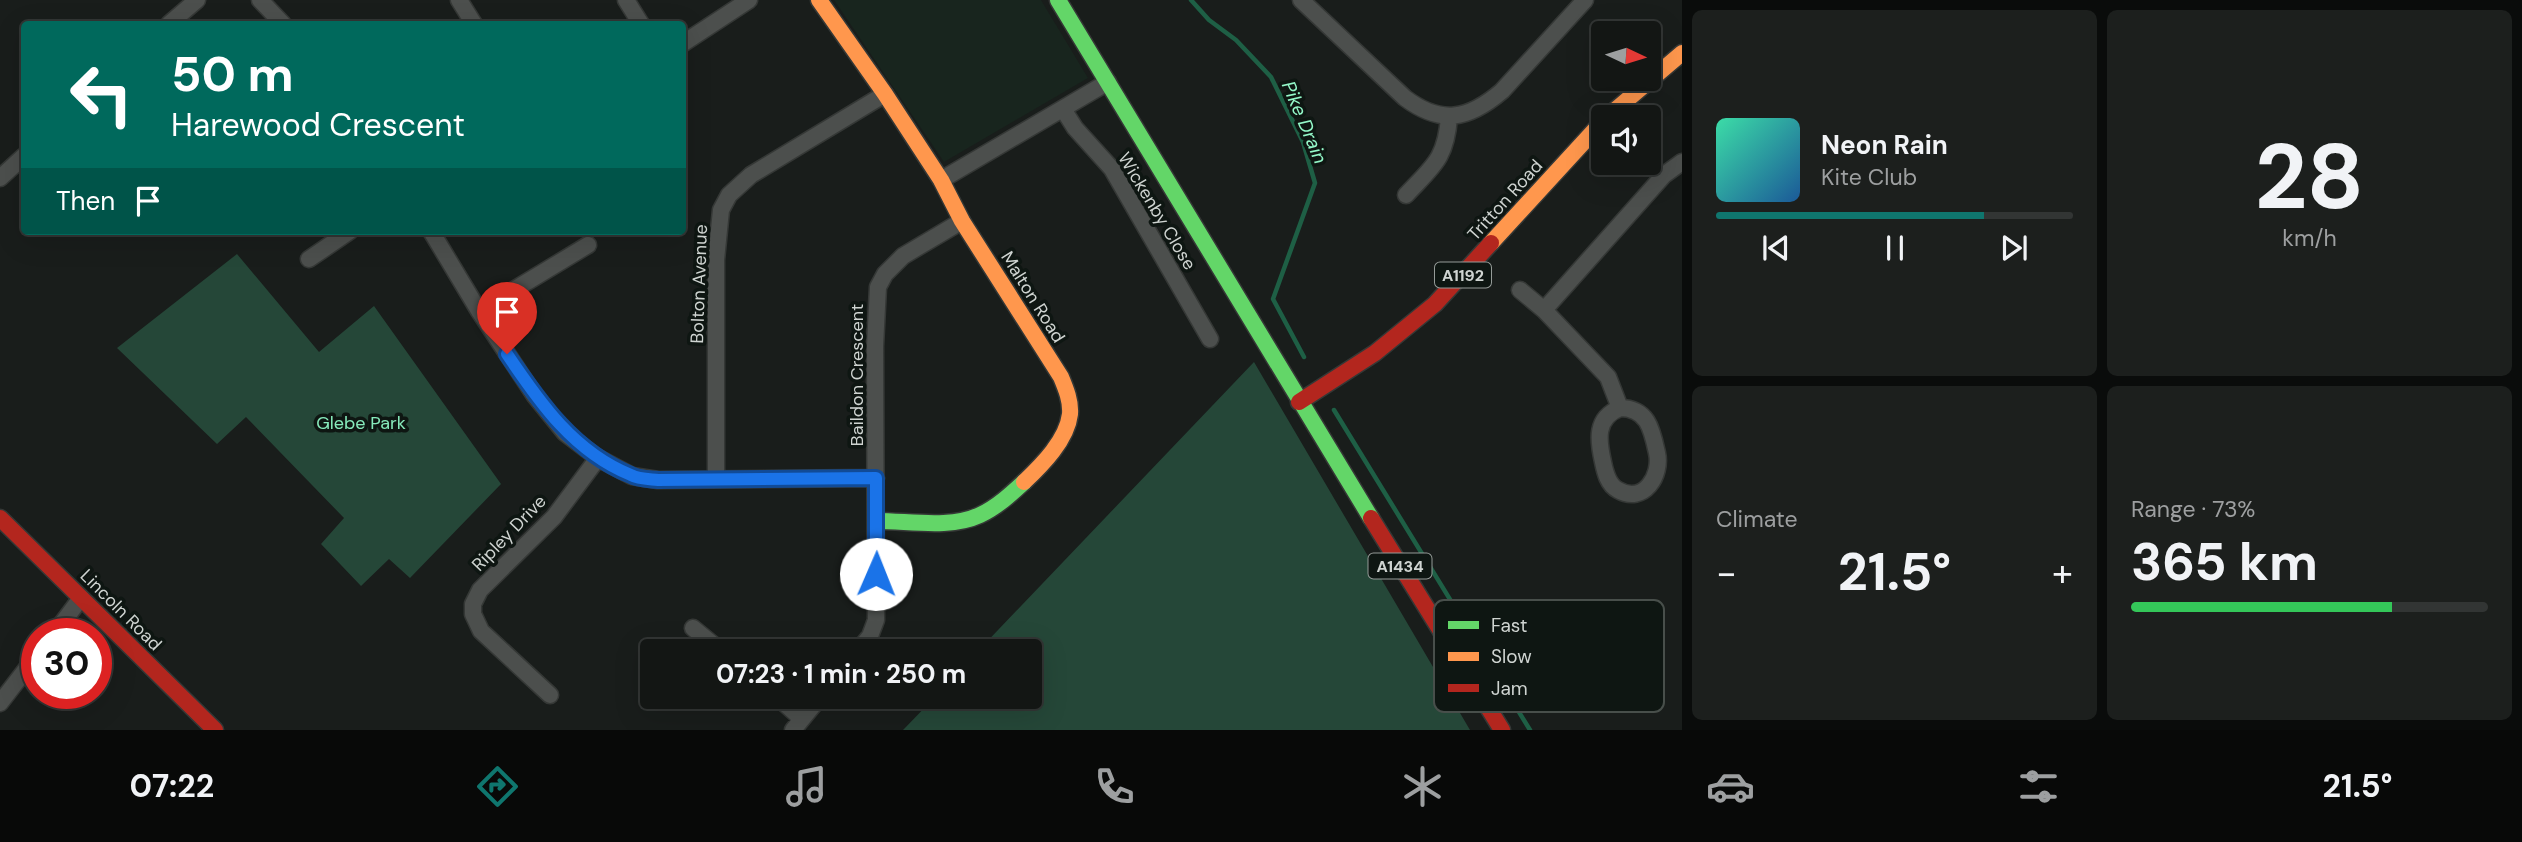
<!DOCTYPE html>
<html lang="en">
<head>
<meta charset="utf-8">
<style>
	:root { --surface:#131614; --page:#1c1f1d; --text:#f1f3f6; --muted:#9d9fa0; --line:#323534; --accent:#0f766e }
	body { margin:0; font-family:"DM Sans",sans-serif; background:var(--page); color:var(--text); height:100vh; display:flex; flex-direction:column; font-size:26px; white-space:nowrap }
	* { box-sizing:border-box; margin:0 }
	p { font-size:23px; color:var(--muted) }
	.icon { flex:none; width:38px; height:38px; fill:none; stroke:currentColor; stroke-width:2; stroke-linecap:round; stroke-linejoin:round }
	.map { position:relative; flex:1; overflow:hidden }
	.panel { display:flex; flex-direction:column; gap:10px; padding:10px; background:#0a0c0b; width:840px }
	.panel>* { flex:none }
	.banner { position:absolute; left:21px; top:21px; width:665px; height:214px; border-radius:7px; box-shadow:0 7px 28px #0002,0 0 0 2px var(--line); background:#00695c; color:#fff; overflow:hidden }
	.needle { width:46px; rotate:94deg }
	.controls { position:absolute; left:1591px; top:21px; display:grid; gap:14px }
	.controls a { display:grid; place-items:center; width:70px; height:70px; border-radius:7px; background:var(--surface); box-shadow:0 7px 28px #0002,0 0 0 2px var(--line); font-size:35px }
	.speed { position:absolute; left:21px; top:618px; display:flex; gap:14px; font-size:35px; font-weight:700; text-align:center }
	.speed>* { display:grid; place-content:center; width:91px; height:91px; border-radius:50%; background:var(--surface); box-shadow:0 7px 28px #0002,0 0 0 2px var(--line); line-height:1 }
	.speed .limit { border:10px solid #d22; background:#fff; color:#111 }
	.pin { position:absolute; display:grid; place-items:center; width:60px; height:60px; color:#fff; margin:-72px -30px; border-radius:50% 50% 50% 0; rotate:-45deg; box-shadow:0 0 7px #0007 }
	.pin .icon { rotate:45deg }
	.me { position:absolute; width:77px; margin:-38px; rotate:1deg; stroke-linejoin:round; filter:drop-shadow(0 0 5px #0008) }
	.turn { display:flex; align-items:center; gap:24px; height:147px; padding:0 35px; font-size:32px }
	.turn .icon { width:91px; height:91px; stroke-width:2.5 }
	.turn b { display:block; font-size:49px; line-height:60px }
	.then { display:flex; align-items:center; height:66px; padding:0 35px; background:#0003; gap:14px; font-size:26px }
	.big { font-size:52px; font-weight:700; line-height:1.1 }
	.panel .widget { flex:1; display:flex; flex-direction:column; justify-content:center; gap:10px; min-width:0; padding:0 24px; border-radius:10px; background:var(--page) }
	.panel .dial { align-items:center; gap:0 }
	.dial b { font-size:91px; line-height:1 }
	.song { display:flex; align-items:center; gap:21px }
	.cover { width:84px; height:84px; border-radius:10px; background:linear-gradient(135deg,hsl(160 70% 55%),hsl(210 70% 35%)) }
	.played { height:7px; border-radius:4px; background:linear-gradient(90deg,var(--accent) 75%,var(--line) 75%) }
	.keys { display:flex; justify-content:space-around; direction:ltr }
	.heat { display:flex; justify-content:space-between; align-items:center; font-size:38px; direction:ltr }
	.charge { height:10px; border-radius:5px; background:linear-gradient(90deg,#34c759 73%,var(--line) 0) }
	.panel .tiles { flex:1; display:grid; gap:10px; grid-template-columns:repeat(2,1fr) }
	.trip { position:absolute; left:640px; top:639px; width:402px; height:70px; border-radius:7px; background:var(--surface); box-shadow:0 7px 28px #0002,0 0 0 2px var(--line); font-weight:700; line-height:70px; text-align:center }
	.tab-bar { display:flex; height:112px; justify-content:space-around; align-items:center; background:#080908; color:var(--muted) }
	.tab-bar .icon { width:49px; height:49px }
	.tab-bar .current { color:var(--accent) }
	.tab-bar b { font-size:32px; color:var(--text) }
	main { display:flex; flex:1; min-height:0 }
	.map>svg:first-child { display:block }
</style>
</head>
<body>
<main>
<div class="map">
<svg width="1682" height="730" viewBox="0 0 1682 730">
	<rect width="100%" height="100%" fill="#191d1b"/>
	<!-- built -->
	<path fill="#18251e" d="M834 0H1041L1088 78 944 162Z"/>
	<!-- green -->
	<path fill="#254738" d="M237 254 319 352 374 306 501 484 410 578 389 559 361 586 321 544 344 518 246 417 217 444 117 348Z
		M1254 362 1470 730H903L935 697 1031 696V651H978Z"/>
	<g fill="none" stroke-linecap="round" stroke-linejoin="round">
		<!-- stream -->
		<path stroke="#1e5f45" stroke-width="4.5" d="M1191 0 1209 20 1236 40 1271 77 1303 142 1315 183 1273 299 1304 357
			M1334 410 1530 730"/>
		<!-- street casing -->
		<g stroke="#353836" stroke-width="19">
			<path id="street" d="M260 0 283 24
				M459 0 474 24
				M626 0 641 24
				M1301 0 1405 98C1441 125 1468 120 1502 91L1585 0
				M169 24 197 0
				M682 44 749 0
				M1063 109 1075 128 1112 169 1210 339
				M0 178 24 156
				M941 180 1108 82
				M1406 195C1433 166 1446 159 1449 117
				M431 231 479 311 535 396 565 433 598 458 632 476 658 480 876 478
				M309 259 350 231
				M1520 290 1544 310
				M479 311 588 245
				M1620 408 1608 377 1544 310 1664 175 1682 162
				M1620 408C1648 408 1652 430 1657 453 1662 475 1644 505 1618 490 1608 485 1605 472 1603 462 1598 440 1595 418 1620 408Z
				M716 479V260L721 210 729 195 751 175 885 94
				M693 628 721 651
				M54 634 81 598
				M858 651 870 636 876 620 875 346 878 287 885 274 903 256 962 221
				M550 695 481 631 473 614V604L480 590 554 517 598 458
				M776 696 802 719
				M0 703 37 655
				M793 730 821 696"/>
		</g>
		<!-- fast casing -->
		<g stroke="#353836" stroke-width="19">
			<path id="fast" d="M1058 0 1371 518
				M877 521C910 521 950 529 980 515 997 507 1011 494 1024 482"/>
		</g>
		<!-- slow casing -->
		<g stroke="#353836" stroke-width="19">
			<path id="slow" d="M819 0 885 94 941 180 962 221 1061 377C1066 389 1071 401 1070 414 1067 440 1042 465 1024 482
				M1607 117 1682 53
				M1491 243 1603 121"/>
		</g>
		<!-- jam casing -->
		<g stroke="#353836" stroke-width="19">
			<path id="jam" d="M1299 402 1375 353 1435 304 1491 243
				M0 518 215 730
				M1371 518 1502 730"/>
		</g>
		<!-- street -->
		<use href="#street" stroke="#4c4f4d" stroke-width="16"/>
		<!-- fast -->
		<use href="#fast" stroke="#63d668" stroke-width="16"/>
		<!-- slow -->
		<use href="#slow" stroke="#ff974d" stroke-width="16"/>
		<!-- jam -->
		<use href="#jam" stroke="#b3261e" stroke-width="16"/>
	</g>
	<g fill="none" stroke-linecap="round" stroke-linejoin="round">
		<!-- route casing -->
		<g stroke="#114b97" stroke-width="18">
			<path id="route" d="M507 354C540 403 574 452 631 475 638 479 649 479 658 480L876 478V574"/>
		</g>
		<!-- route -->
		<use href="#route" stroke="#1a73e8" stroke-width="12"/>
	</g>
	<g text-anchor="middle" stroke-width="7" stroke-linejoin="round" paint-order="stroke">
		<!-- shield labels -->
		<g fill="#0e1612" stroke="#959b98" stroke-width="2">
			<rect x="1435" y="262.5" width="56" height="25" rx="5"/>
			<rect x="1368.5" y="553.5" width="63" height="25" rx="5"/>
		</g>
		<g font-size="16" font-weight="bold" fill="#cfd4d1">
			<text x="1463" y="281">A1192</text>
			<text x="1400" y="572">A1434</text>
		</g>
		<!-- street labels -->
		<g font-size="18" fill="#cfd4d1" stroke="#0e1612">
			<text transform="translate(1505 200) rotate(-48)" y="6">Tritton Road</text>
			<text transform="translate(1157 211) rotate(59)" y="6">Wickenby Close</text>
			<text transform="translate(699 284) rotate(-88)" y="6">Bolton Avenue</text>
			<text transform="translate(1033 297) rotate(58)" y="6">Malton Road</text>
			<text transform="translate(857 375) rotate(-90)" y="6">Baildon Crescent</text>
			<text transform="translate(509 533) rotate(-46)" y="6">Ripley Drive</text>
			<text transform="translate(121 610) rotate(45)" y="6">Lincoln Road</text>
		</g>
		<!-- park labels -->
		<g font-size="18" fill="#87ebbc" stroke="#0e1612">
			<text x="361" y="429">Glebe Park</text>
		</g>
		<!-- water labels -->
		<g font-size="19" font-style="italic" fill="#94f8c9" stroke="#0e1612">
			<text transform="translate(1305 122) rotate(67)" y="7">Pike Drain</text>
		</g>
	</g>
	<!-- legend -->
	<rect x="1434" y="600" width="230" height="112" rx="10" fill="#0e1612" stroke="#484f4b" stroke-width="2"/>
	<rect x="1448" y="621" width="31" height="8" fill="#63d668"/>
	<rect x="1448" y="652" width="31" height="9" fill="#ff974d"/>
	<rect x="1448" y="684" width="31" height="8" fill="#b3261e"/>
	<g font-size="19" fill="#cfd4d1">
		<text x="1491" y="632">Fast</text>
		<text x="1491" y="663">Slow</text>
		<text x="1491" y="695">Jam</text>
	</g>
</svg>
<div class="controls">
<a><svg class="needle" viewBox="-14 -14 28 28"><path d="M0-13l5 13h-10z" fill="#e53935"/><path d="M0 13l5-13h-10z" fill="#9d9fa0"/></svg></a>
<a><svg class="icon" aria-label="sound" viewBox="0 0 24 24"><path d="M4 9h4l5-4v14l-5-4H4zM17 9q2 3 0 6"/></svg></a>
</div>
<div class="speed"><div class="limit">30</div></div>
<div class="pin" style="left:507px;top:354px;background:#d93025"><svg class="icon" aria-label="arrive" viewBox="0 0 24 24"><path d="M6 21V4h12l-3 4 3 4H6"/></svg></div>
<svg class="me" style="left:876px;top:574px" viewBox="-20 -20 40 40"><circle r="19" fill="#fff"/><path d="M0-13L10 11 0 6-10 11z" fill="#1a73e8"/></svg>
<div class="trip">07:23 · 1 min · 250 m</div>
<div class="banner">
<div class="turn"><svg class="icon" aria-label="left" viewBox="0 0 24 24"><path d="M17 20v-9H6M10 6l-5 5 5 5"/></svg><div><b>50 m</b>Harewood Crescent</div></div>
<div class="then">Then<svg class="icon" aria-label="arrive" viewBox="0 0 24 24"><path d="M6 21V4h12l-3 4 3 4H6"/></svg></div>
</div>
</div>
<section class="panel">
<div class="tiles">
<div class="widget">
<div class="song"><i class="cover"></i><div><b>Neon Rain</b><p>Kite Club</p></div></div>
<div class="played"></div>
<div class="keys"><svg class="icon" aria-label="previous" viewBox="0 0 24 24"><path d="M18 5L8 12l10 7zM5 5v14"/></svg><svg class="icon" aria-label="pause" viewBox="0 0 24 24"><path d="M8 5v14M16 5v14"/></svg><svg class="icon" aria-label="next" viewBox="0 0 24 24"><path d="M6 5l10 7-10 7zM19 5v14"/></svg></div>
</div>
<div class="widget dial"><b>28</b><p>km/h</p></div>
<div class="widget"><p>Climate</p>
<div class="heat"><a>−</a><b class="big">21.5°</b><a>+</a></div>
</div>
<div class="widget"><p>Range · 73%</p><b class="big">365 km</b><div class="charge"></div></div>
</div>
</section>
</main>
<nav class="tab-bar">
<b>07:22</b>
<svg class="icon current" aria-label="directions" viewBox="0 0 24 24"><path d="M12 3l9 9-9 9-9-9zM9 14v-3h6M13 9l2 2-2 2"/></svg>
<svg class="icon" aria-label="music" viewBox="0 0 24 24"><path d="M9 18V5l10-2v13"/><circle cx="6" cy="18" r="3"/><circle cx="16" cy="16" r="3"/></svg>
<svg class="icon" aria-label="phone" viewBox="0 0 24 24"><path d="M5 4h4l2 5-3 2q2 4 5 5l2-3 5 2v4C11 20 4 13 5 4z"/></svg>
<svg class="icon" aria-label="climate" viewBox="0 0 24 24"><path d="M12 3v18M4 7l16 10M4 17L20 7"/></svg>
<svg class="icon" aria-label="car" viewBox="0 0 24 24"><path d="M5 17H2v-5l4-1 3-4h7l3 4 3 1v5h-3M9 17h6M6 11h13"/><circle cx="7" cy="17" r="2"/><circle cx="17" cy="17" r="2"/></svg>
<svg class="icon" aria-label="filters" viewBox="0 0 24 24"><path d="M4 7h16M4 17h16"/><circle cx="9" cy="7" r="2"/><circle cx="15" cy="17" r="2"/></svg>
<b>21.5°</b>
</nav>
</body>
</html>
